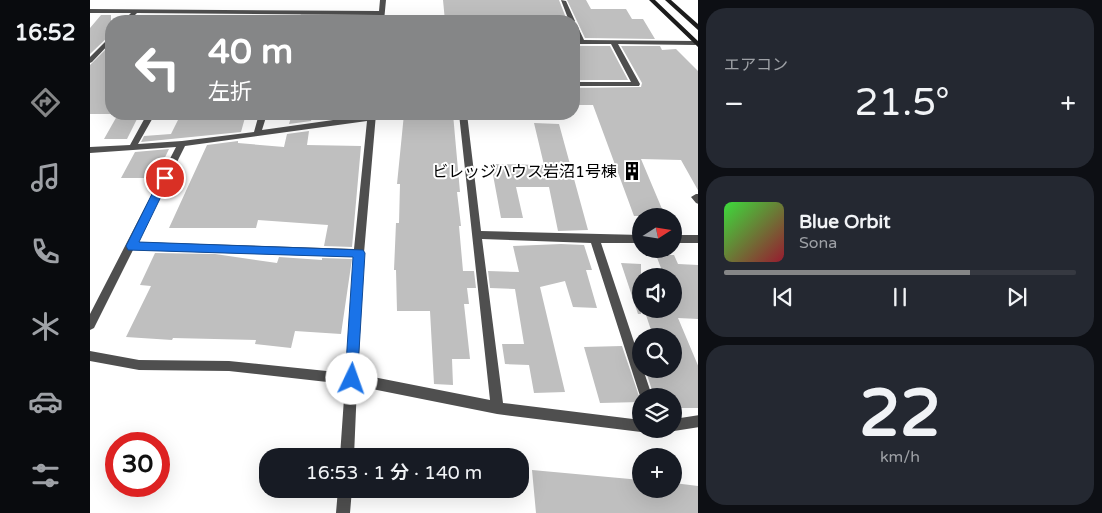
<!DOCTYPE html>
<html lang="ja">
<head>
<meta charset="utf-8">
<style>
	:root { --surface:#171b24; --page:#242831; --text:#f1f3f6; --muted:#9ea1a6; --line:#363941; --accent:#858687 }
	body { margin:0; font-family:"Varela Round","Noto Sans JP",sans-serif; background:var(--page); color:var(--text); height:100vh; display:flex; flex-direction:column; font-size:19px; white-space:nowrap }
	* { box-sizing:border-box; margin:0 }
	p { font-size:16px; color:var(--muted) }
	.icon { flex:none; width:28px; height:28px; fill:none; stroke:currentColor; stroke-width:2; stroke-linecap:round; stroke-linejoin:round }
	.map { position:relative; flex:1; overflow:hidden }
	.details { display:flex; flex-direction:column; gap:8px; padding:8px; background:#0d0f14; width:404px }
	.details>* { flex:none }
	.hud { position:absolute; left:15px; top:15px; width:475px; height:105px; border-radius:20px; box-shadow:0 5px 20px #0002; background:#858687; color:#fff; overflow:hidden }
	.needle { width:32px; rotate:78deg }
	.fabs { position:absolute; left:542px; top:208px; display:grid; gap:10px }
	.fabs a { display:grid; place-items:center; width:50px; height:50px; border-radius:50%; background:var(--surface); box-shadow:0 5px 20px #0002; font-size:25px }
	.speed { position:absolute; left:15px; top:432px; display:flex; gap:10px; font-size:25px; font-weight:700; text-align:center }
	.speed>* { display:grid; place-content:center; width:65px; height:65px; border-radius:50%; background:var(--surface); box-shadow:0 5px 20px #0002; line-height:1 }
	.speed .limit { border:8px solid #d22; background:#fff; color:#111 }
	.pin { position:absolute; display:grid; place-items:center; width:42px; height:42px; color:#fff; margin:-21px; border:2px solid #fff; border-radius:50%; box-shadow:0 1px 5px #0007 }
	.me { position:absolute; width:55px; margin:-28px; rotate:3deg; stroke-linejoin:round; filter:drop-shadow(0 0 4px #0008) }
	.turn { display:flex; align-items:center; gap:18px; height:105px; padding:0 20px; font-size:22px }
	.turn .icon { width:65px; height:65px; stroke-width:2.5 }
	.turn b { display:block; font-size:35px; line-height:42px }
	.big { font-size:38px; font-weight:600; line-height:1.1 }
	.details .tile { flex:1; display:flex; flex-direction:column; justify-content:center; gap:8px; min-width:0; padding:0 18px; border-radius:20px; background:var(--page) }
	.details .dial { align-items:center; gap:0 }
	.dial b { font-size:65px; line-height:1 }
	.song { display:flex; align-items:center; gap:15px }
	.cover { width:60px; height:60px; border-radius:8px; background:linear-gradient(135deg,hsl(120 70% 55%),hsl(350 70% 35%)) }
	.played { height:5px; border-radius:2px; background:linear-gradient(90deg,var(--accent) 70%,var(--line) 70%) }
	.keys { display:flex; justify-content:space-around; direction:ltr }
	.heat { display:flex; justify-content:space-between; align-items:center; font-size:28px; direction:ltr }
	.trip { position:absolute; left:169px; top:448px; width:270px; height:50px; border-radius:20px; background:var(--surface); box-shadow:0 5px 20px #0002; font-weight:600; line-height:50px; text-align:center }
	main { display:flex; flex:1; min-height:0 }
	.tab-bar { display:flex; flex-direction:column; width:90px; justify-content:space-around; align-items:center; background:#090b0e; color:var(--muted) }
	.tab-bar .icon { width:35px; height:35px }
	.tab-bar .active { color:var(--accent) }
	.tab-bar b { font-size:22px; color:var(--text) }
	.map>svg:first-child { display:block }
</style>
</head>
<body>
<main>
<nav class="tab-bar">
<b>16:52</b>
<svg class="icon active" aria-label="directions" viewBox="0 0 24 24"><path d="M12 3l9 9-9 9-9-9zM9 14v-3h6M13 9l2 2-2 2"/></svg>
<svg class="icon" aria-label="music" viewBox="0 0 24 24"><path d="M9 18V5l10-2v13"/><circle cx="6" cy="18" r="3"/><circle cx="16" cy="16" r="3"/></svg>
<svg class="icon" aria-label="phone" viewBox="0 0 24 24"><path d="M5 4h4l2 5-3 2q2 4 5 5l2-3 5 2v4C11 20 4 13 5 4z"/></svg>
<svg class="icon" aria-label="climate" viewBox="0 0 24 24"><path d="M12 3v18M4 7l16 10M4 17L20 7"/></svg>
<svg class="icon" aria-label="car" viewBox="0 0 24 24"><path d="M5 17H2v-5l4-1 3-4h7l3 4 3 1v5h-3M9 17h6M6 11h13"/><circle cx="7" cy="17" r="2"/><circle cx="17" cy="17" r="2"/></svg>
<svg class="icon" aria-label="filters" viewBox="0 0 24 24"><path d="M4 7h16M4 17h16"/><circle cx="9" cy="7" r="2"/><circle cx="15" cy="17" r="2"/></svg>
</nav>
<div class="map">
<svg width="609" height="513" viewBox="0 0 609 513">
	<rect width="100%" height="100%" fill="#fff"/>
	<!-- green -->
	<path fill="#d6d6d6" d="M211 14 286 15 285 21H208Z"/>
	<!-- building -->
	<path fill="#bfbfbf" d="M353 0H469L476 18H386L387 21H355Z
		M477 0H496L501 9H536L542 19H553L565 39 495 38Z
		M11 15H21V34L0 54V28Z
		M21 44V114H0V65Z
		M484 46H520L538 80H484Z
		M531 46H570L572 50 586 49 609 72V192L591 160 551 159 575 216H544L503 105H484V88L551 87 552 83Z
		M136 114H156L151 132 51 142 54 136 81 134 90 116 134 117Z
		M202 114H223L221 121 199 124Z
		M314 114H363L370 192H367L371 226H369L373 271H384L386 288H377L379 304H374L380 359H362L363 385 344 384 340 311H307L306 270H304L306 223H309L310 184H307Z
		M49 115 37 139H14L27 116Z
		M444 123 469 124 498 230 468 231 459 187H426L433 218H411L401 164 454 165Z
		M219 131 217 145 271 146 262 247 234 246 238 225 168 220 166 228H79L117 145 148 141V143L194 147 197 134Z
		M79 149 65 178H31L45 152Z
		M471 244 494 245 502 270H496L507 308 483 307 475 281 450 287 475 392 444 393 439 365 415 364 412 344H434L425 289 400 288 398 271 429 272 423 246Z
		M65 253 125 254 187 263 189 257 232 260V258L262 259 251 334 205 331 201 348 165 344 166 340 83 338 82 340 36 337 61 286 50 285Z
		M566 255H584L588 264 609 265V319L588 318 609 368V408H584V396H564L555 369H584V336H563L554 309H584V276H574Z
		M531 263 551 264V314H548Z
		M532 346 551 402 510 403 494 347Z
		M442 470 551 480V489H584V483L609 486V513H446Z"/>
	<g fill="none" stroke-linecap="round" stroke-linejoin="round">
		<!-- minor -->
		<path fill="#4f4f4f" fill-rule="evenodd" d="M290 0H296L294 21H288L289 15 47 13 39 21H33L41 13H0V9L289 11Z
			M471 0 476 1 485 21 484 22 479 21Z
			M484 23 487 25 494 40 605 41 609 43 605 45 528 44 550 84 549 86H484V82H541L521 44H484V40H488L484 31Z
			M21 36V42L2 62 0 63V57Z
			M57 114H65L48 144 92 141 164 132 169 114H177L172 130 286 114 274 253 268 374 400 400 369 114H377L391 231 551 235V243H511L551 363V369H553L562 396H551V399L501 243 392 239 413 403 551 420V429H556V431L551 432 407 414 267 386 264 456H250L255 384 139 371 49 370 0 361V351L49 360 139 361 256 373 264 257 43 250 4 328 0 330V314L86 147 0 153V147L40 145ZM277 121 264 249 47 242 95 146Z
			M606 194H609V204L606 203 601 197Z
			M584 235H609V243H584Z
			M609 415V427L584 431 579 430 584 429V419Z
			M248 489H262L260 513H246Z"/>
		<!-- secondary -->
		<path fill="#1c1c1c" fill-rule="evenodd" d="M559 0H565L609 42V48Z
			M575 0H581L609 25V31Z"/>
	</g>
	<!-- route -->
	<path fill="#1a73e8" stroke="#114b97" d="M75 174 80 178 49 242 273 250 275 253 267 384 262 386 257 384 255 379 263 257 38 250 36 246 70 178Z"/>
	<!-- icons -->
	<defs>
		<g id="building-bare" transform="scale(1.5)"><path d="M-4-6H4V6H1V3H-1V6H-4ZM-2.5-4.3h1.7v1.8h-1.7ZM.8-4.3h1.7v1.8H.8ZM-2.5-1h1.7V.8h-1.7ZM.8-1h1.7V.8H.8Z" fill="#000" stroke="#fff" stroke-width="2.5" paint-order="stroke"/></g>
	</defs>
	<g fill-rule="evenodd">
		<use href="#building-bare" x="542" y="171"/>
	</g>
	<g text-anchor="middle" stroke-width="4" stroke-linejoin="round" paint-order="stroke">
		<!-- poi labels -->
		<g font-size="16" fill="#000" stroke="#fff" text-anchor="end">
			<text x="527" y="177">ビレッジハウス岩沼1号棟</text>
		</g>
	</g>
</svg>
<div class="fabs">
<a><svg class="needle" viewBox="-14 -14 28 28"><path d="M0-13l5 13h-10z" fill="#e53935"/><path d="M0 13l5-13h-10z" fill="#9ea1a6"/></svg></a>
<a><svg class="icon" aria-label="sound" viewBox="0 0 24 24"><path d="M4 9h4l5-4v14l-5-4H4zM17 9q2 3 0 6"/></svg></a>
<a><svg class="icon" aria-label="search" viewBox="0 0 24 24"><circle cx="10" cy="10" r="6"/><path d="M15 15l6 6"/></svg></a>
<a><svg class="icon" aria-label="layers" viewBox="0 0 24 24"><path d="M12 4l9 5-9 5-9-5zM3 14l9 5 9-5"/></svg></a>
<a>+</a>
</div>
<div class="speed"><div class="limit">30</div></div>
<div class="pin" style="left:75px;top:178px;background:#d93025"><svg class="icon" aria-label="arrive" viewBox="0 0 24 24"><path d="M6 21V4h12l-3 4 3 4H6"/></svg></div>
<svg class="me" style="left:262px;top:379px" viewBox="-20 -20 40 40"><circle r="19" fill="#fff"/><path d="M0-13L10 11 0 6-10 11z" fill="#1a73e8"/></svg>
<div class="trip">16:53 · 1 分 · 140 m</div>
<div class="hud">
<div class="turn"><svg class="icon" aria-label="left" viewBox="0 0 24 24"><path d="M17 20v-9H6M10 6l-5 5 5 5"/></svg><div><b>40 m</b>左折</div></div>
</div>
</div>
<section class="details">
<div class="tile"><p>エアコン</p>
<div class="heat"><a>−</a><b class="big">21.5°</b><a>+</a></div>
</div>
<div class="tile">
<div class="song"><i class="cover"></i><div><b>Blue Orbit</b><p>Sona</p></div></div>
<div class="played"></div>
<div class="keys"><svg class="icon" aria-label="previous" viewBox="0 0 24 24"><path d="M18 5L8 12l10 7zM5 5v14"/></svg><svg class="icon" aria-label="pause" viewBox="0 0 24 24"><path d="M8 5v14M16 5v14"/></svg><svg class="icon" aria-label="next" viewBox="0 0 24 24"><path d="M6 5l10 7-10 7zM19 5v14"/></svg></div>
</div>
<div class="tile dial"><b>22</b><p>km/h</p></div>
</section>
</main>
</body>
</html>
